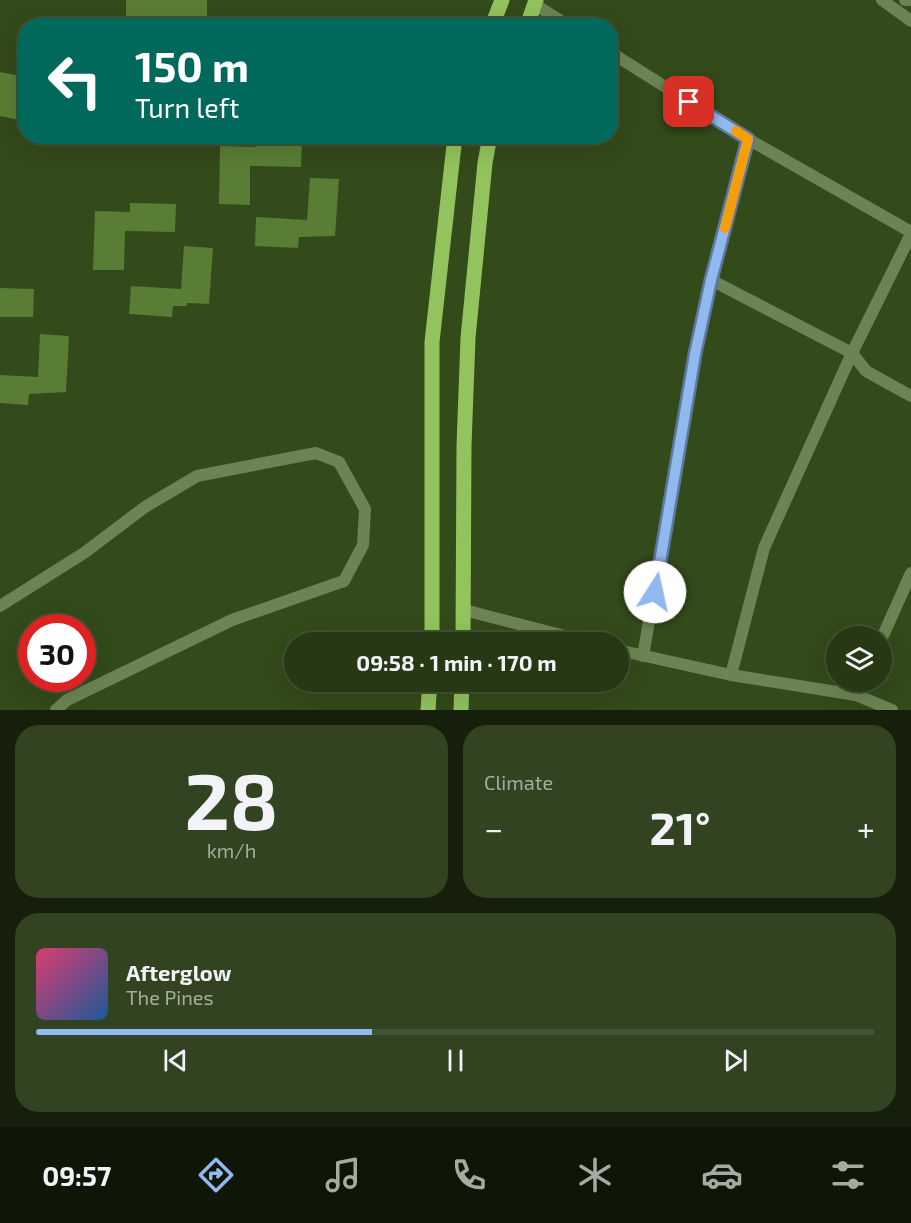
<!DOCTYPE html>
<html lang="en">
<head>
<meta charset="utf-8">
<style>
	:root { --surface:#263814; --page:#324322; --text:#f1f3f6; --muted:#a4aca0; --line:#425234; --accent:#90b9f0 }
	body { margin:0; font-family:"Exo 2",sans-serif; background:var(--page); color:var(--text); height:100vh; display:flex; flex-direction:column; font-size:22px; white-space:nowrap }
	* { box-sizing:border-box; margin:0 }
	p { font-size:20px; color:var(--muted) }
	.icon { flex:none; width:33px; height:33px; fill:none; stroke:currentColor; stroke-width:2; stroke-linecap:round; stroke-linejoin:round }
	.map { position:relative; height:710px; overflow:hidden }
	.drawer { display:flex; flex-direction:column; gap:15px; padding:15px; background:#151f0b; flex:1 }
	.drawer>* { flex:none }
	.hud { position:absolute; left:18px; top:18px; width:600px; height:126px; border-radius:24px; box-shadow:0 6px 24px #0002,0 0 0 2px var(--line); background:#00695c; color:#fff; overflow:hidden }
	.buttons { position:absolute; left:826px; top:626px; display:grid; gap:12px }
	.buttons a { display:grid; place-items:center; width:66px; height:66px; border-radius:50%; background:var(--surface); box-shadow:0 6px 24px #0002,0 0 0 2px var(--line); font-size:30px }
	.speed { position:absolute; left:18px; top:614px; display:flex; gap:12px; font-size:30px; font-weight:700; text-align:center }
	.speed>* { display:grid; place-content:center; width:78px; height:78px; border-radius:50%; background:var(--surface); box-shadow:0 6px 24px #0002,0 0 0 2px var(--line); line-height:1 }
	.speed .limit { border:9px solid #d22; background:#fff; color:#111 }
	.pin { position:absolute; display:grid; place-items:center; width:51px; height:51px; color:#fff; margin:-26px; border-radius:12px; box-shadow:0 3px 9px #0006 }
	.me { position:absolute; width:66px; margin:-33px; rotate:10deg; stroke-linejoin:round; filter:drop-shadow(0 0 4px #0008) }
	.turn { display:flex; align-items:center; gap:21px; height:126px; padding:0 18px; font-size:27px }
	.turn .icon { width:78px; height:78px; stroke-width:2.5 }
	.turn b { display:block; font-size:42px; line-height:51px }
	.big { font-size:45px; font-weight:700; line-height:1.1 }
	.drawer .widget { flex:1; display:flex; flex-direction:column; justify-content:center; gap:9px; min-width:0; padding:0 21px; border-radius:24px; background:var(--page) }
	.drawer .dial { align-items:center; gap:0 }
	.dial b { font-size:78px; line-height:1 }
	.song { display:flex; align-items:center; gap:18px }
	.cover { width:72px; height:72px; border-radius:9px; background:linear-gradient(135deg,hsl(340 70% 55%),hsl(210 70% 35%)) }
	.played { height:6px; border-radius:3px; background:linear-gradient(90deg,var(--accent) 40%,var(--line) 40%) }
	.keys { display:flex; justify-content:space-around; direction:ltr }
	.heat { display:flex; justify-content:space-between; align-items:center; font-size:33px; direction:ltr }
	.drawer .tiles { flex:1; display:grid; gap:15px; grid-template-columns:1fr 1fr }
	.widget:last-child { grid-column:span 2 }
	.trip { position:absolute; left:284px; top:632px; width:345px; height:60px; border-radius:30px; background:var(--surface); box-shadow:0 6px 24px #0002,0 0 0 2px var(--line); font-weight:700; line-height:60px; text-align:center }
	.dock { display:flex; height:96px; justify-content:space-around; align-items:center; background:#0f1608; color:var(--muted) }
	.dock .icon { width:42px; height:42px }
	.dock .on { color:var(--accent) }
	.dock b { font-size:27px; color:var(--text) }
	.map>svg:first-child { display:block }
</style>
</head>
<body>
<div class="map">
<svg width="911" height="710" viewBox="0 0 911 710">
	<rect width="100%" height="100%" fill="#334a1a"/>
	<!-- building -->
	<path fill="#5a7d35" d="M126 0H207V19L156 17V26H126Z
		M0 72 26 77 19 120 0 116Z
		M256 137 302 138 301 167 250 166V205L219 204 220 146 256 147Z
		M310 178 339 179 335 236 299 237 298 248 255 246 256 217 307 220Z
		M130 203 176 204 175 232 125 231 124 270H93L95 211 130 212Z
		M184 246 213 248 209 304 187 303V306H173L172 317 129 314 131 286 181 289Z
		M0 288 34 289 33 317H0Z
		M40 334 69 336 66 392 29 394 28 405 0 403V375L38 377Z"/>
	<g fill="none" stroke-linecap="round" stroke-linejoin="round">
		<!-- minor -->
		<path stroke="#6b8454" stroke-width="12" d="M882 0 911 21
			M905 0H911
			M534 4 569 26
			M610 52 748 139 911 232
			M711 280 852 353 866 371 911 396
			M0 606 84 553 145 507 197 476 316 453 339 462 365 509 363 545 344 581 232 620 67 700 56 710
			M464 610 588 642
			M882 638 911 573
			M618 650 731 675 856 695 892 710
			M643 656 695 354 711 280 748 139
			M731 675 764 548 852 353 911 234
			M856 695 863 681"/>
		<!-- primary -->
		<path stroke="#92c35d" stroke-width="15" d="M492 26 502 0
			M527 26 536 0
			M432 642V342L455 136
			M463 642 464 446 468 338 485 163 490 136
			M428 710 430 681
			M461 710 462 681"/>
	</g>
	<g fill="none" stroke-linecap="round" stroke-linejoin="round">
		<!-- route casing -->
		<g stroke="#5e789c" stroke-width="15">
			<path id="route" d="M655 592 695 354 711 280 748 139 689 102"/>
		</g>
		<!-- route -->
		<use href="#route" stroke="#90b9f0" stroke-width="10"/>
		<!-- slow -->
		<path stroke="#f59e0b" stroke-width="10" d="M725 228 748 139 736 131"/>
	</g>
</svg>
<div class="buttons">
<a><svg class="icon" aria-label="layers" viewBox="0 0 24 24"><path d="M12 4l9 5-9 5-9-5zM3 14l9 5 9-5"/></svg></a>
</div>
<div class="speed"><div class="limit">30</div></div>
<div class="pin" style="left:689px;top:102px;background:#d93025"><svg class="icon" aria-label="arrive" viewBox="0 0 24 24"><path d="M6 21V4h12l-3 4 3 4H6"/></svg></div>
<svg class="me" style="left:655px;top:592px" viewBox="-20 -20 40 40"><circle r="19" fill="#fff"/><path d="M0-13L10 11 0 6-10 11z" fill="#90b9f0"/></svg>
<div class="trip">09:58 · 1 min · 170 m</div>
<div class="hud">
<div class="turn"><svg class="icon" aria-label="left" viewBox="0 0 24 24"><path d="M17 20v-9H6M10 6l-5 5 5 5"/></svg><div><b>150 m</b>Turn left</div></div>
</div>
</div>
<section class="drawer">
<div class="tiles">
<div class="widget dial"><b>28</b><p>km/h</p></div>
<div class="widget"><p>Climate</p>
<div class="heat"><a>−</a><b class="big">21°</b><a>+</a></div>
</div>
<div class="widget">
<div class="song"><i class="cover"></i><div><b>Afterglow</b><p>The Pines</p></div></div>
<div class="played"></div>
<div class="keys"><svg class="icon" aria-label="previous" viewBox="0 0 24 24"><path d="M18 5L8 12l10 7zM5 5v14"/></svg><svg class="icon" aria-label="pause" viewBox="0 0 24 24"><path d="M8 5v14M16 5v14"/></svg><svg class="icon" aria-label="next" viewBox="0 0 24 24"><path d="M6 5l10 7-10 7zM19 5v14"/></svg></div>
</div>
</div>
</section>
<nav class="dock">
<b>09:57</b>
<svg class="icon on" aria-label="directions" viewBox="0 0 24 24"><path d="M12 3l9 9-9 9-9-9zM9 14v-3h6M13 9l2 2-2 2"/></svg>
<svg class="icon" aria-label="music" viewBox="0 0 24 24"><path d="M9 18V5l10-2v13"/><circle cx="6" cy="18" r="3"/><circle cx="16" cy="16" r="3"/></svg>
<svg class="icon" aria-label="phone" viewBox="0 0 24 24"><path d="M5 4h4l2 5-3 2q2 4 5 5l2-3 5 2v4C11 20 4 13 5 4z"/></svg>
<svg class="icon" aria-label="climate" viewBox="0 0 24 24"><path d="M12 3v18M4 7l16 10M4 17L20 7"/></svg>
<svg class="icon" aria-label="car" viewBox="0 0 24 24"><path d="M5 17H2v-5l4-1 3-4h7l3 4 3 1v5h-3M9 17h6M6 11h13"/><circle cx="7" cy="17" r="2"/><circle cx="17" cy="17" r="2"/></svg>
<svg class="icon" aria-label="filters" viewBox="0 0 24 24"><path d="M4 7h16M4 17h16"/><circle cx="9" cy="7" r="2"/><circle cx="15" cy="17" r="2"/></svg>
</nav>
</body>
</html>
